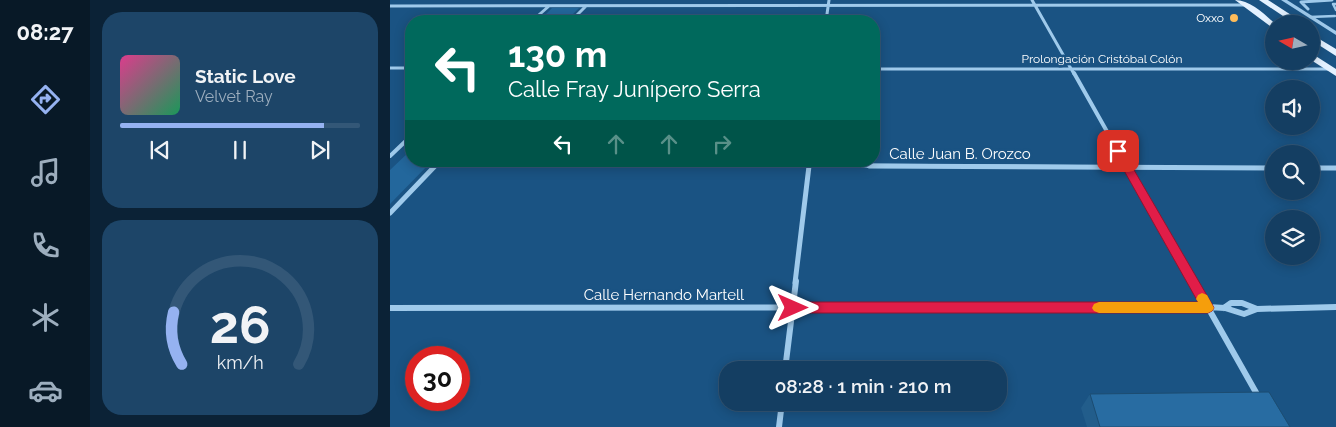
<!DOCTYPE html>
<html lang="es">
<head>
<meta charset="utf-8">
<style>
	:root { --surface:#143e62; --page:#1d4568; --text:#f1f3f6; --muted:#9daebe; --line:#335777; --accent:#95b2f1 }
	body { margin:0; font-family:Raleway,sans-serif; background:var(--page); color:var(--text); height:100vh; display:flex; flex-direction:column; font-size:19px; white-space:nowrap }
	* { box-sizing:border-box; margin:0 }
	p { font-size:16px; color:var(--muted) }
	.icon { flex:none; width:28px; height:28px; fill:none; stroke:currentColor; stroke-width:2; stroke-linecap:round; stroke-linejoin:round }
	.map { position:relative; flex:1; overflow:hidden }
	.panel { display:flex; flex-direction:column; gap:12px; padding:12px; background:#0b2236; width:300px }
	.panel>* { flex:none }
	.hud { position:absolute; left:15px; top:15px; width:475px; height:152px; border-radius:20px; box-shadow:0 2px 12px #0003,0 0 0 1px var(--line); background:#00695c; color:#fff; overflow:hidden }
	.needle { width:32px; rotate:279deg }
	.buttons { position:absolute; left:875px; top:15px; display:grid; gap:10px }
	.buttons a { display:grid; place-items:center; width:55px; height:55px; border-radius:50%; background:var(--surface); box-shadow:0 2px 12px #0003,0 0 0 1px var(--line); font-size:25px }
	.speed { position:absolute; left:15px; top:346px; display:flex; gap:10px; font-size:25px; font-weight:700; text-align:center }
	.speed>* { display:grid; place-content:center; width:65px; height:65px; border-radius:50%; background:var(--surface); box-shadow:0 2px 12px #0003,0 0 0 1px var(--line); line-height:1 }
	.speed .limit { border:8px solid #d22; background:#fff; color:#111 }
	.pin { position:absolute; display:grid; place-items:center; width:42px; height:42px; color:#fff; margin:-21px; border-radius:10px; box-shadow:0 2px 8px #0006 }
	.me { position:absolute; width:55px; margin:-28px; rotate:90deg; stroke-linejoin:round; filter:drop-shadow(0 0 4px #0008) }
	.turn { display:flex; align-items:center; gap:18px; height:105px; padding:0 20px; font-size:22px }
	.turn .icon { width:65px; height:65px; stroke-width:2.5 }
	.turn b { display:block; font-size:35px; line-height:42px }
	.lanes { display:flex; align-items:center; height:48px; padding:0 20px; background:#0003; justify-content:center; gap:25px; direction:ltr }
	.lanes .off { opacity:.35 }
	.panel .tile { flex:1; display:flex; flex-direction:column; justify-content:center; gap:8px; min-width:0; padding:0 18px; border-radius:20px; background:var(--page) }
	.panel .dial { align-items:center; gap:0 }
	.dial svg { height:130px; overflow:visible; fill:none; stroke:var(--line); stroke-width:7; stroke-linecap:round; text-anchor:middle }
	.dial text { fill:var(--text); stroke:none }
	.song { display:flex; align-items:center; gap:15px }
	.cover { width:60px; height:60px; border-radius:8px; background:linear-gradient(135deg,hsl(330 70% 55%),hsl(150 70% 35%)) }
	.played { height:5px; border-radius:2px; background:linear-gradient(90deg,var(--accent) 85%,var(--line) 85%) }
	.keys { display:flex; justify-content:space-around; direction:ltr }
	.trip { position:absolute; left:329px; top:361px; width:288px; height:50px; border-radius:20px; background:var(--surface); box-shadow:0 2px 12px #0003,0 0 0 1px var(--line); font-weight:600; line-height:50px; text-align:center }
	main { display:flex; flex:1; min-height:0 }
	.tabs { display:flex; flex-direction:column; width:90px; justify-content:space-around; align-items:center; background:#081927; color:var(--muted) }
	.tabs .icon { width:35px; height:35px }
	.tabs .on { color:var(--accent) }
	.tabs b { font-size:22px; color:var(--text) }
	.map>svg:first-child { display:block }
</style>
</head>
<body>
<main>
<nav class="tabs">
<b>08:27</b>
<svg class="icon on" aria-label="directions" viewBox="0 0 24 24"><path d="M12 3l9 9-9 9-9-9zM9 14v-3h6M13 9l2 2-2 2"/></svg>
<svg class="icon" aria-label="music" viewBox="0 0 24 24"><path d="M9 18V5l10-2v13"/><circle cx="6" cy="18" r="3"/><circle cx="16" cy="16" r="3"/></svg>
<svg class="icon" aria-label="phone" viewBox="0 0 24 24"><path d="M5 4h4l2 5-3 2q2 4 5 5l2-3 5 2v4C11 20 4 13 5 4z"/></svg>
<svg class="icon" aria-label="climate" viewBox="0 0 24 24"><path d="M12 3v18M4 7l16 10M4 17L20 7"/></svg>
<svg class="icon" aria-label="car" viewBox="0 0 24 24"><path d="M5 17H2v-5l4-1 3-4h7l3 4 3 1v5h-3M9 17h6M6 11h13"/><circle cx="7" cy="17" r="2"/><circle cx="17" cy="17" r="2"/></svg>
</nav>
<section class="panel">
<div class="tile">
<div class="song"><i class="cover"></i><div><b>Static Love</b><p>Velvet Ray</p></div></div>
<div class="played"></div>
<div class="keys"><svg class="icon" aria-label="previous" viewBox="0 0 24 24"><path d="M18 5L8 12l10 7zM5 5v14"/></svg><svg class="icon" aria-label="pause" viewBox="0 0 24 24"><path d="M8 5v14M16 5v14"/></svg><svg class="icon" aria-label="next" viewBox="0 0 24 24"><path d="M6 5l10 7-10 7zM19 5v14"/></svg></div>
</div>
<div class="tile dial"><svg viewBox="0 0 100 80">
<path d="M14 69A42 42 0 1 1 86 69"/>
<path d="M14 69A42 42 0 0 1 9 37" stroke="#95b2f1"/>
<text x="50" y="56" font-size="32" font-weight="700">26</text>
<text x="50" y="72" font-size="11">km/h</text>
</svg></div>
</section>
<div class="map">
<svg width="946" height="427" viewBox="0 0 946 427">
	<rect width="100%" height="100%" fill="#1a5383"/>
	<!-- green -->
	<path fill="#23679c" d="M162 8H189L176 21H149Z
		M21 150V161H42L0 204V170Z"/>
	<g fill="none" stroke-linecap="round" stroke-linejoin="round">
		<!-- service -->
		<path stroke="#9fcaeb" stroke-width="2.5" d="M946 4H943L946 10
			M920 17 945 16"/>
		<!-- pedestrian -->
		<path stroke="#9fcaeb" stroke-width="3" d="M918 9 911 2 942 0"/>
		<!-- minor-far3 -->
		<path stroke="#9fcaeb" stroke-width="3" d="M642 0 684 74
			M0 6 857 5
			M142 21 159 6
			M181 21 196 6
			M436 21 439 0
			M0 68H21
			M484 69H940"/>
		<!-- minor-far2 -->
		<path stroke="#9fcaeb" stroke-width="4" d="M684 73 737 167
			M0 156 21 136
			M47 163 689 167
			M43 167 48 162
			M419 167 420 161"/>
		<!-- minor-far1 -->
		<path stroke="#9fcaeb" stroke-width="5" d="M479 166 884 168
			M736 166 803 283
			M921 168H946
			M0 213 45 166
			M405 283 419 166"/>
		<!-- minor -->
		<path stroke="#9fcaeb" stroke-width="6" d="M803 281 868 396
			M0 308 818 307 835 308 854 314 867 309
			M834 308 841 303H852L867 309 946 307
			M395 370 406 281
			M389 427 392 402"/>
		<!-- tertiary -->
		<path fill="#9fcaeb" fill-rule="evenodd" d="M891 0H897L946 31V35Z"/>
		<!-- primary -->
		<path fill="#e3f1ff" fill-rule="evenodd" d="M845 0C860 0 875 14 885 24L884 29Z
			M869 0H878L915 24H905Z
			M921 34 946 49V56L921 40Z
			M921 53 946 69V76L921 60Z"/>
	</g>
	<!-- wall -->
	<path fill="#225d8b" d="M700 394 900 427H697L691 408Z"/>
	<!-- building -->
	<path fill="#286ca2" stroke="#1c4c71" d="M879 392 900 427H710L700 394Z"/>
	<!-- route -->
	<path fill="#e11d48" stroke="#92132f" d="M728 148 733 151 822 304 824 308 822 311 818 313H403L398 312 396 308 398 304 403 302H808L723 151Z"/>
	<!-- slow -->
	<path fill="#f59e0b" d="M812 293 817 295 824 308 822 311 818 313H709L704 311 702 308 704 304 709 302H808L806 299 808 295Z"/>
	<!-- markers -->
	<circle fill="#febc5a" stroke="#1a5383" stroke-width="2" cx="844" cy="18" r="5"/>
	<g text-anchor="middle" stroke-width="5" stroke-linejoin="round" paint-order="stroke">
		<!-- far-poi labels -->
		<g font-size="12" fill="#fff" stroke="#1a5383" text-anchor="end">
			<text x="834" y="22">Oxxo</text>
		</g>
		<!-- far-street labels -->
		<g font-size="12" fill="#fff" stroke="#1a5383">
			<text x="712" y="63">Prolongación Cristóbal Colón</text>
		</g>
		<!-- street labels -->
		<g font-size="15" fill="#fff" stroke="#1a5383">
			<text x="570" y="159">Calle Juan B. Orozco</text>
			<text x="274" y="300">Calle Hernando Martell</text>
		</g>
	</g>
</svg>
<div class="buttons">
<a><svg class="needle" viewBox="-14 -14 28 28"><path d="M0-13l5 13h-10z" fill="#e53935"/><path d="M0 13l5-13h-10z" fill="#9daebe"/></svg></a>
<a><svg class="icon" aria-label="sound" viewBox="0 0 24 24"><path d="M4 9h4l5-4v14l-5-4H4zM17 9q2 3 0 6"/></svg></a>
<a><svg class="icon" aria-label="search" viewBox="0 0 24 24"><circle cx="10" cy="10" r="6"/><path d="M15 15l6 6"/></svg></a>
<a><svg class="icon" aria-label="layers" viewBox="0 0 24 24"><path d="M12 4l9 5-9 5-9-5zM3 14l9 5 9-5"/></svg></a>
</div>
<div class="speed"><div class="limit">30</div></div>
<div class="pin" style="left:728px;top:151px;background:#d93025"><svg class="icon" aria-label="arrive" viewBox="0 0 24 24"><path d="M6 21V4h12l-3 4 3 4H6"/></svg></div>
<svg class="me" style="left:403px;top:308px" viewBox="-20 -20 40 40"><path d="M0-17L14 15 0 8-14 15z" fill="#e11d48" stroke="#fff" stroke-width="4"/></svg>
<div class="trip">08:28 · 1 min · 210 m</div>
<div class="hud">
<div class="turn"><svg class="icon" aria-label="left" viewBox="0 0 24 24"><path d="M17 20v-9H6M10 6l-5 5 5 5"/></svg><div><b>130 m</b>Calle Fray Junípero Serra</div></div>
<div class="lanes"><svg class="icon" aria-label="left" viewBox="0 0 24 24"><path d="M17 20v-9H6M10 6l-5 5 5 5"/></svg><svg class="icon off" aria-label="ahead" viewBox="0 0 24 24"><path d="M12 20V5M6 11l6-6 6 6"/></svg><svg class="icon off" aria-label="ahead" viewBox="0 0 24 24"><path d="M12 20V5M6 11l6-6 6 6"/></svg><svg class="icon off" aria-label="right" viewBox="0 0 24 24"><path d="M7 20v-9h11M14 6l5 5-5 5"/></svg></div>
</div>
</div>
</main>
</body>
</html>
